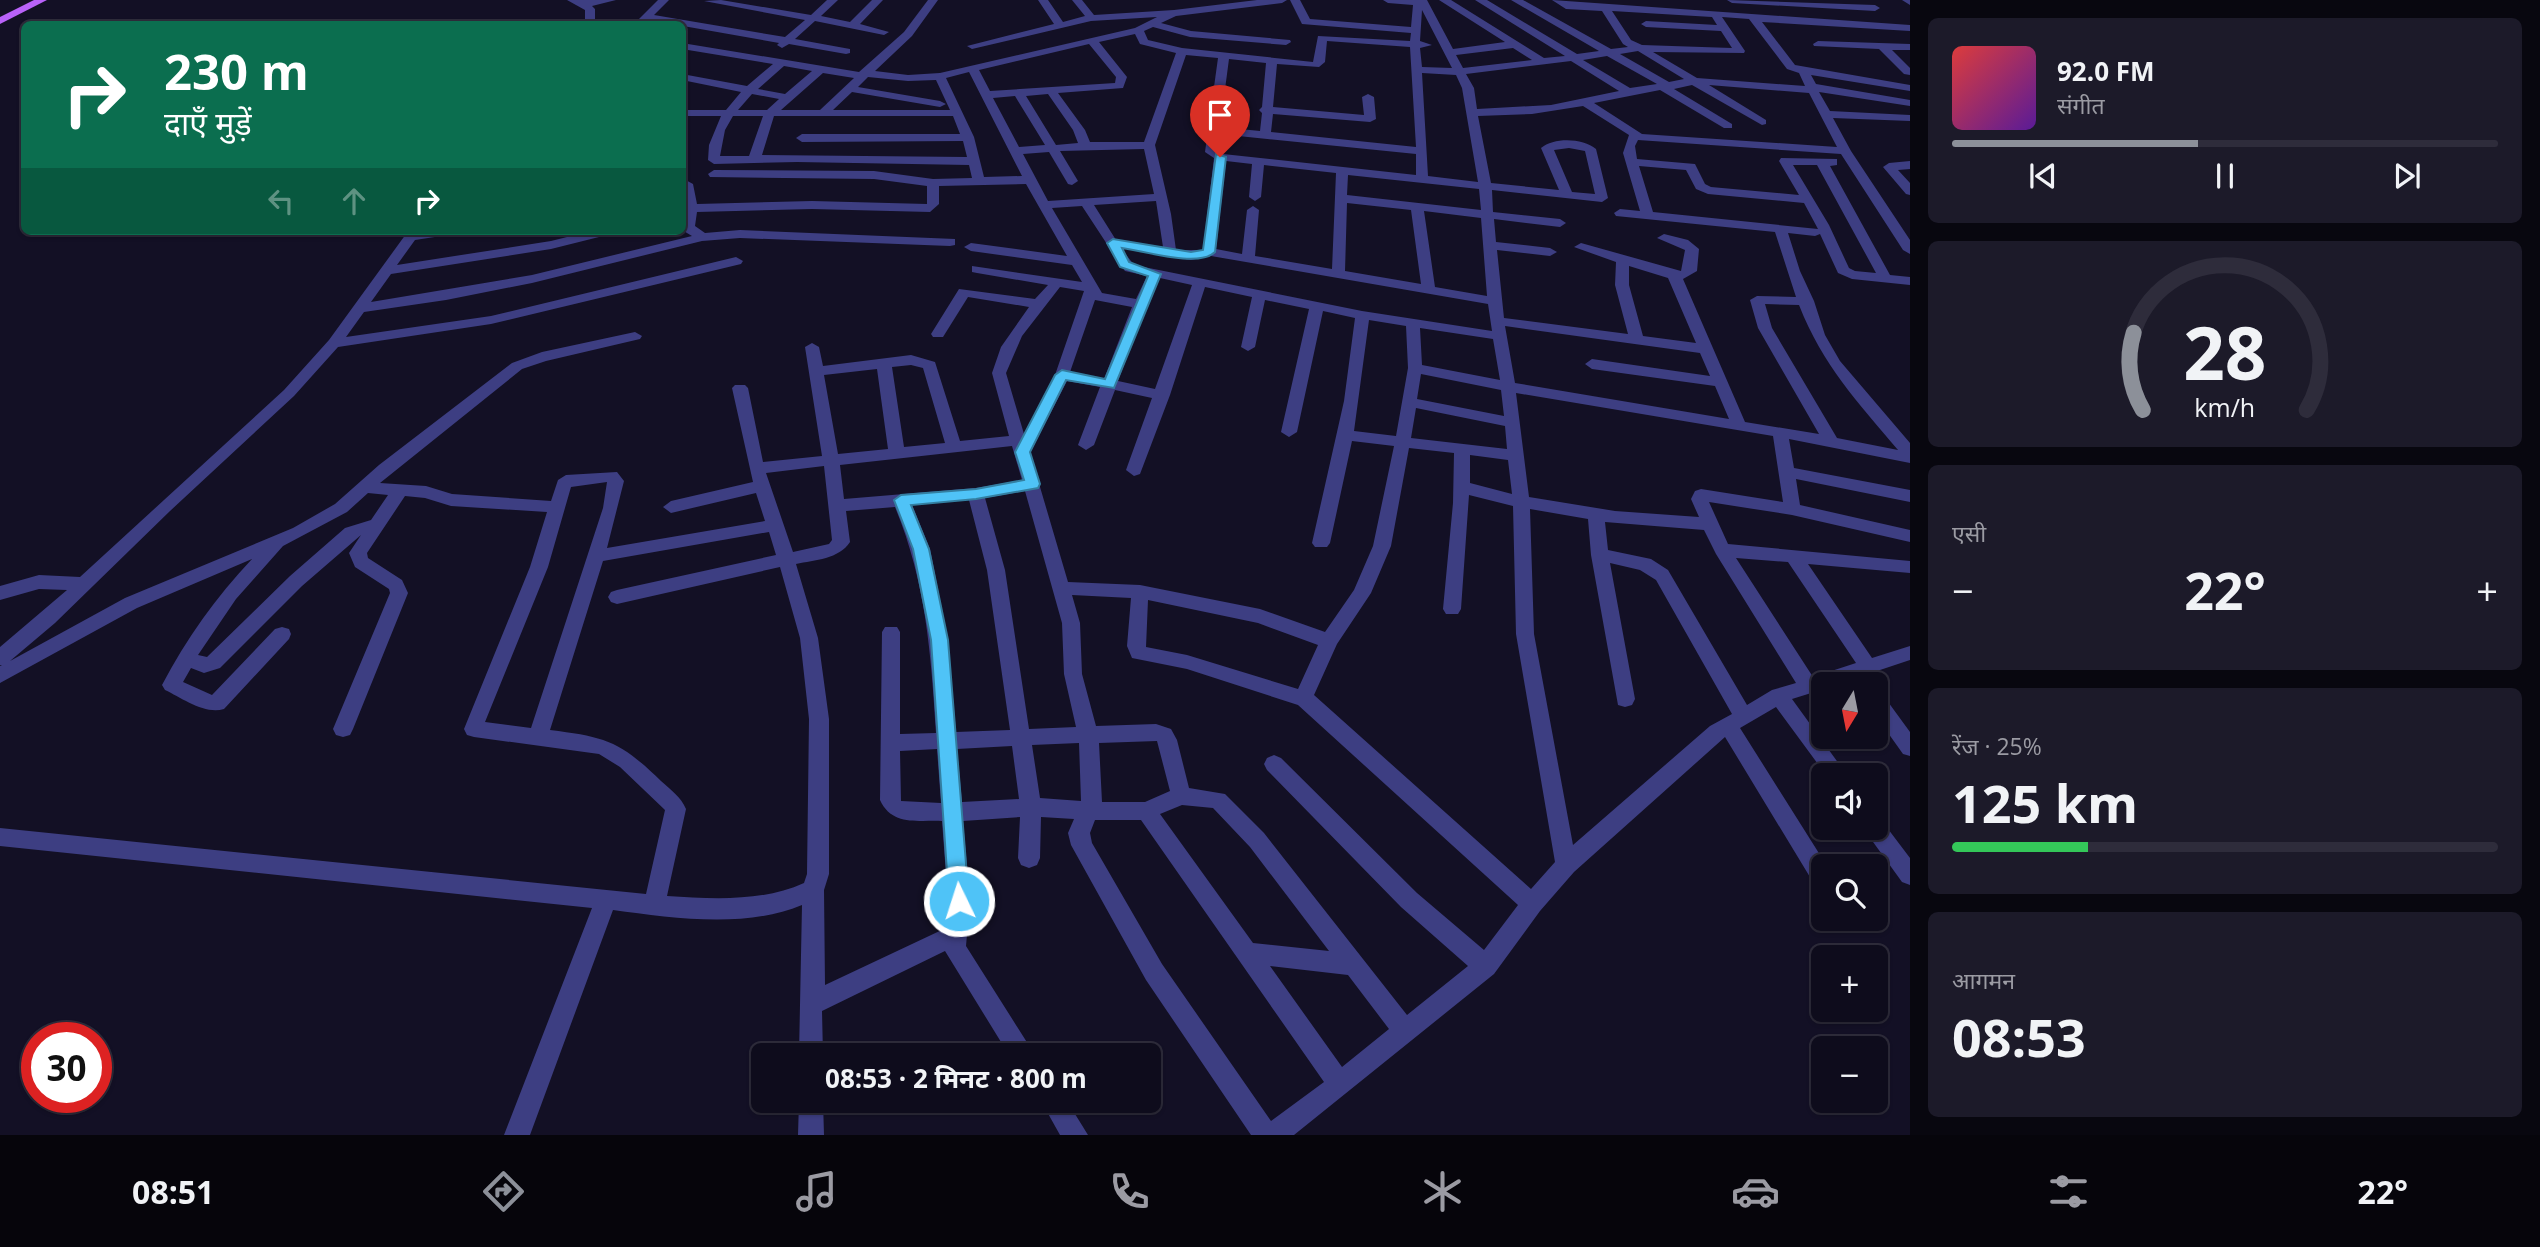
<!DOCTYPE html>
<html lang="hi">
<head>
<meta charset="utf-8">
<style>
	:root { --surface:#0e0c1c; --page:#1c1a29; --text:#f1f3f6; --muted:#9b9ba3; --line:#2e2c3b; --accent:#8c9099 }
	body { margin:0; font-family:"Open Sans","Noto Sans Devanagari",sans-serif; background:var(--page); color:var(--text); height:100vh; display:flex; flex-direction:column; font-size:26px; white-space:nowrap }
	* { box-sizing:border-box; margin:0 }
	p { font-size:23px; color:var(--muted) }
	.icon { flex:none; width:38px; height:38px; fill:none; stroke:currentColor; stroke-width:2; stroke-linecap:round; stroke-linejoin:round }
	.map { position:relative; flex:1; overflow:hidden }
	.side { display:flex; flex-direction:column; gap:18px; padding:18px; background:#08070f; width:630px }
	.side>* { flex:none }
	.guide { position:absolute; left:21px; top:21px; width:665px; height:214px; border-radius:10px; box-shadow:0 2px 5px #0004,0 0 0 2px var(--line); background:#0b6e4f; color:#fff; overflow:hidden }
	.needle { width:46px; rotate:190deg }
	.buttons { position:absolute; left:1811px; top:672px; display:grid; gap:14px }
	.buttons a { display:grid; place-items:center; width:77px; height:77px; border-radius:10px; background:var(--surface); box-shadow:0 2px 5px #0004,0 0 0 2px var(--line); font-size:35px }
	.speed { position:absolute; left:21px; top:1022px; display:flex; gap:14px; font-size:35px; font-weight:700; text-align:center }
	.speed>* { display:grid; place-content:center; width:91px; height:91px; border-radius:50%; background:var(--surface); box-shadow:0 2px 5px #0004,0 0 0 2px var(--line); line-height:1 }
	.speed .limit { border:10px solid #d22; background:#fff; color:#111 }
	.pin { position:absolute; display:grid; place-items:center; width:60px; height:60px; color:#fff; margin:-72px -30px; border-radius:50% 50% 50% 0; rotate:-45deg; box-shadow:0 0 7px #0007 }
	.pin .icon { rotate:45deg }
	.me { position:absolute; width:77px; margin:-38px; rotate:356deg; stroke-linejoin:round; filter:drop-shadow(0 0 5px #0008) }
	.turn { display:flex; align-items:center; gap:24px; height:147px; padding:0 28px; font-size:32px }
	.turn .icon { width:91px; height:91px; stroke-width:2.5 }
	.turn b { display:block; font-size:49px; line-height:60px }
	.lanes { display:flex; align-items:center; height:66px; padding:0 28px; background:#0003; justify-content:center; gap:35px; direction:ltr }
	.lanes .off { opacity:.35 }
	.big { font-size:52px; font-weight:700; line-height:1.1 }
	.side .tile { flex:1; display:flex; flex-direction:column; justify-content:center; gap:10px; min-width:0; padding:0 24px; border-radius:10px; background:var(--page) }
	.side .dial { align-items:center; gap:0 }
	.dial svg { height:182px; overflow:visible; fill:none; stroke:var(--line); stroke-width:7; stroke-linecap:round; text-anchor:middle }
	.dial text { fill:var(--text); stroke:none }
	.song { display:flex; align-items:center; gap:21px }
	.cover { width:84px; height:84px; border-radius:10px; background:linear-gradient(135deg,hsl(0 70% 55%),hsl(270 70% 35%)) }
	.played { height:7px; border-radius:4px; background:linear-gradient(90deg,var(--accent) 45%,var(--line) 45%) }
	.keys { display:flex; justify-content:space-around; direction:ltr }
	.heat { display:flex; justify-content:space-between; align-items:center; font-size:38px; direction:ltr }
	.charge { height:10px; border-radius:5px; background:linear-gradient(90deg,#34c759 25%,var(--line) 0) }
	.trip { position:absolute; left:751px; top:1043px; width:410px; height:70px; border-radius:10px; background:var(--surface); box-shadow:0 2px 5px #0004,0 0 0 2px var(--line); font-weight:700; line-height:70px; text-align:center }
	.tab-bar { display:flex; height:112px; justify-content:space-around; align-items:center; background:#06050b; color:var(--muted) }
	.tab-bar .icon { width:49px; height:49px }
	.tab-bar .selected { color:var(--accent) }
	.tab-bar b { font-size:32px; color:var(--text) }
	main { display:flex; flex:1; min-height:0 }
	.map>svg:first-child { display:block }
</style>
</head>
<body>
<main>
<div class="map">
<svg width="1910" height="1135" viewBox="0 0 1910 1135">
	<rect width="100%" height="100%" fill="#131025"/>
	<g fill="none" stroke-linecap="round" stroke-linejoin="round">
		<!-- minor -->
		<path fill="#3d3e82" fill-rule="evenodd" d="M567 0H616L592 6 595 9V24H585V10Z
			M658 0H669L654 15 785 37 805 20 704 1 721 0 811 15 827 0H838L821 16 850 22 872 0H883L860 24 889 32 884 35 815 21 795 39 850 49V53L846 54 789 44 782 48 777 45 779 43 649 20 646 24H638V20Z
			M928 0H938L912 36 875 71 908 75 940 73 1135 28 1157 17 1091 21 972 49 967 46 1054 24 1038 0H1048L1063 22 1085 16 1072 0H1082L1094 15 1174 10 1257 0H1287L1282 3 1176 16 1161 23 1191 31 1290 40 1291 42 1286 45 1190 37 1153 27 1144 31 1148 40 1182 48 1313 62 1318 36 1410 41 1411 33 1302 24 1290 0H1300L1310 19 1411 27 1413 5 1388 3 1383 0H1427L1453 49 1505 42 1439 0H1451L1544 58 1565 56 1475 0H1487L1577 54 1599 51 1511 0H1523L1611 49 1628 47 1623 44 1602 11 1566 9 1552 0 1910 25V31L1762 22 1795 65 1910 85V91L1811 75 1816 84 1910 100V106L1819 92 1830 111 1910 115V121L1833 118 1851 151 1910 240V254L1903 250 1841 154 1638 140 1635 146 1637 159 1695 164 1705 184 1711 187 1799 195 1779 161 1781 158 1837 159V165L1830 166 1890 275 1910 277V285L1852 279 1838 273 1820 234 1815 236 1788 233 1800 271 1814 301 1825 335 1840 361 1910 443V463L1789 439 1794 468 1910 490V502L1796 479 1800 505 1910 530V542L1792 515 1709 502 1728 544 1910 561V573L1808 564 1872 658 1910 646V660L1838 684H1824V689L1792 699 1847 775H1826L1776 707 1740 728 1827 866H1824V890L1816 887 1725 737 1574 872 1540 911 1494 974 1294 1135H1251L1146 980 1071 845 1068 833 1074 819 1041 817 1040 858 1037 865 1029 868 1021 865 1018 858 1020 817 963 821 970 901 966 946 1035 1055H1009L945 951 822 1011 823 1055H799L802 905C744 929 673 918 613 910L530 1135H504L592 908 0 846V828L646 894 665 810 620 767 599 754 474 737 467 735 464 729 530 567 547 512 451 506 425 498 405 496 367 553 368 558 402 580 408 593 353 729 350 735 343 737 336 735 333 729 390 593 389 589 355 567 349 553 361 535 302 586 220 668 204 673 191 668 183 682 212 695 275 629 282 627 289 629 291 634 289 639 224 709C205 715 182 698 165 690L162 685C186 639 216 597 252 559L137 608 0 683V666L2 665H0V647L67 590 39 589 0 600V586L39 575 80 577 284 390 329 340 406 234 454 231 448 235 415 240 397 265 551 241 591 231H612L611 234 551 249 391 274 371 302 532 275 692 236 682 230 685 208 682 178 693 184 697 204 812 201 927 204V186L874 179 710 177 708 174 714 170 874 171 933 179 972 178 969 165 797 162 714 164 708 160 709 145 721 116H682V110H726L741 92 682 80V74L747 86 773 64 682 49V43L859 72 904 32ZM1422 10 1452 68 1422 67 1420 48 1432 45 1420 41ZM1612 11 1712 17 1717 25 1646 21 1641 24 1646 27 1721 31 1732 48 1642 45 1631 40ZM1722 17 1749 19 1787 69 1799 73 1805 86 1697 78 1653 52 1744 53 1745 51ZM1135 34 1140 44 1176 53 1144 142H1090L1085 130 1058 93 1123 88 1127 77 1099 42ZM1327 41 1410 47 1416 147 1271 132 1273 114 1370 122 1376 119 1374 97 1368 94 1362 97 1364 115 1273 107 1277 64 1319 67 1325 62ZM1089 44 1116 77 1115 83 990 91 979 70ZM1513 48 1532 60 1463 68 1456 55ZM1638 51 1684 79 1669 82 1620 54ZM1186 55 1218 58 1205 152 1214 158 1203 250H1176L1171 214 1155 145ZM1607 56 1657 84 1630 88 1583 60ZM1229 59 1266 63 1262 107 1259 110 1262 113 1260 131 1220 127ZM1571 61 1619 91 1551 105 1477 109 1474 88 1466 74ZM784 66 812 71 785 94 758 89ZM969 72 1022 176 984 177 974 137 946 78ZM823 73 854 78 820 110H781ZM1422 73 1456 75 1462 88 1478 182 1428 176ZM868 77 908 81 936 80 950 110H833L852 92 940 107 946 104 940 101 858 87ZM1692 85 1762 125 1766 124V120L1709 85 1809 93 1837 147 1642 134 1594 103 1660 90 1724 128H1732V124L1674 89ZM752 94 779 99 767 110H738ZM1048 94 1073 130 1078 143 1056 145 1026 96ZM1015 96 1045 145 1019 147 993 98ZM1583 106 1629 135 1623 153 1640 211 1620 209 1614 213 1616 216 1775 232 1796 297 1757 296 1750 300 1758 328 1819 434 1745 422 1683 279 1697 271 1699 249 1688 240 1664 234 1657 238 1685 250 1681 271 1581 243 1574 247 1616 262 1615 285 1628 334 1504 318 1497 250 1550 256 1557 252 1550 248 1496 242 1494 219 1560 227 1566 223 1560 219 1493 212 1492 190 1602 202 1608 198 1596 149C1583 138 1554 137 1541 148L1559 190 1491 183 1478 116 1532 114ZM733 116H763L749 156H720L725 130ZM774 116H953L960 134H802L796 138 802 142 963 141 967 157 762 155ZM1219 134 1416 154V175L1223 154 1217 151ZM1569 148 1585 151 1595 194 1572 192 1554 150ZM1144 149 1154 194 1048 201 1023 154 1049 152 1068 184 1072 185 1078 181 1060 151ZM1226 161 1252 164 1249 197 1255 201 1261 197 1264 165 1336 173 1332 269 1255 256 1259 210 1253 206 1247 210 1242 254 1216 249ZM1793 165H1817L1876 273 1855 271 1849 268 1829 225ZM1639 166 1686 170 1696 189 1708 194 1804 203 1818 229 1653 212ZM1348 175 1479 189 1481 210 1347 195ZM1026 184 1067 256 971 243 964 247 971 251 1072 265 1082 282 972 266V272L977 273 1048 285 1035 299 959 289 931 334 933 337H943L968 297 1029 307 1001 347 992 373 1009 436 960 441 935 362 911 355 823 366 819 347 812 343 805 347 822 456 763 462 748 388 745 385H735L732 388 753 482 671 501 663 507 671 513 756 493 765 521 607 548 624 481 617 472 566 475 558 480 551 501 452 494 426 486 380 483 522 369 546 361 640 339 642 336 635 332 542 352 512 363 379 465 335 504 293 528 125 598 10 661 55 623 170 511 294 396 338 347 491 324 741 264 743 261 736 257 491 316 346 337 364 312 446 300 532 283 702 241 740 238 950 246 955 245V239L740 230 705 233 695 226 697 212 812 209 930 212 939 204V186ZM1156 201 1163 247 1116 240 1094 205ZM1347 203 1411 210 1421 284 1345 271ZM1082 206 1122 267 1125 271 1147 276 1136 299 1102 293 1052 208ZM1424 211 1481 218 1487 296 1435 287ZM1121 248 1191 260 1211 256 1488 304 1492 331 1362 311 1134 265ZM1629 266 1668 278 1696 343 1643 336 1629 285ZM1160 278 1192 285 1155 389 1118 381 1147 304ZM1060 287 1084 291 1055 375 1024 434 1006 373 1022 336ZM1205 287 1252 297 1241 347 1248 351 1255 347 1265 300 1309 309 1281 432 1289 437 1297 432 1323 311 1355 318 1344 401 1312 543 1315 547H1327L1330 543 1352 441 1394 446 1373 546 1354 590 1325 632 1260 609 1140 585 1068 582 1030 453 1067 381 1100 387 1078 445 1086 450 1094 445 1115 390 1152 398 1126 470 1134 476 1140 474 1170 395ZM1095 300 1132 307 1104 379 1070 372ZM1765 304 1799 305C1823 366 1857 401 1898 450L1837 438 1772 328ZM1369 320 1406 326 1408 368 1396 436 1354 431ZM1505 326 1700 353 1710 376 1592 359 1585 364 1592 369 1715 386 1729 419 1515 383ZM1420 328 1493 339 1500 380 1422 365ZM911 365 923 368 945 443 904 447 892 367ZM877 369 888 449 838 454 824 375ZM1421 374 1501 390 1504 416 1417 399ZM1516 393 1773 436 1783 502 1701 489 1695 491 1691 499 1699 517 1615 511 1529 497ZM1416 408 1505 426 1507 449 1411 438ZM1012 446 1022 480 976 488 844 499 840 465ZM1409 448 1454 453 1453 503 1443 609 1446 614H1458L1461 609 1469 495 1513 506 1516 634 1555 862 1531 889 1314 695 1337 644 1371 593 1391 546ZM1470 455 1508 460 1512 494 1470 483ZM824 466 832 540 829 544 793 552 766 473ZM607 482 603 508 531 728 485 722 548 567 571 487ZM1025 491 1062 623 1064 674 1076 727 1029 729 1005 570 985 498ZM368 493 388 495 371 520 345 528 290 576 207 657 198 655 236 599 283 546 347 512ZM969 500 987 570 1010 730 956 732 948 640 930 549 912 505ZM895 507C926 582 931 653 936 733L900 734V632L897 627H885L882 632 880 800C892 826 917 820 942 821L948 901 946 928 825 985 824 890 829 874V719L818 638 796 564C815 560 839 559 850 542L846 511ZM1530 509 1588 519 1591 555 1618 705 1625 707 1632 705 1635 699 1610 563 1640 570 1656 580 1732 714 1710 726 1573 845 1534 634ZM1605 522 1704 530 1716 554 1796 683 1772 690 1747 705 1668 570 1651 559 1608 550ZM769 532 776 555 617 590 611 592 608 597 611 602 617 604 780 567 800 638 809 719 807 874 804 883C762 902 713 899 667 896L686 809C681 797 671 790 661 781 620 741 606 737 550 730L603 561ZM1736 558 1788 562 1856 663 1813 677ZM1072 595 1131 598 1127 646 1132 658 1187 669 1298 705 1518 905 1484 950 1417 893 1281 758 1274 755 1267 758 1264 764 1267 770 1401 907 1468 966 1407 1015 1264 833 1225 794 1189 788 1177 740 1171 729 1156 724 1096 726 1082 674 1080 623ZM1148 600 1258 623 1318 645 1298 689 1187 655 1146 647ZM1157 741 1170 791 1145 802H1102L1099 743ZM1079 743 1081 801 1040 798 1032 745ZM1012 746 1019 799 962 802 957 749ZM937 749 941 803 901 801 900 751ZM1182 805 1213 808 1250 847 1329 951 1253 943 1160 814ZM1095 820H1141L1324 1082 1271 1121 1162 964 1092 843 1090 833ZM1270 966 1348 975 1389 1029 1342 1067Z
			M1727 0 1875 5 1880 8 1875 11 1732 3Z
			M1902 0H1910V5Z
			M1818 41 1910 44V50H1892L1910 68V75L1904 74 1879 49 1814 46 1813 44Z
			M1910 161V169L1898 170 1910 183V195L1906 194 1883 167 1889 163Z
			M1876 693 1883 695 1910 732V756L1903 754 1876 716Z
			M1876 819 1882 821 1910 858V885L1902 882 1868 835 1865 828H1876Z
			M799 1101H823L824 1135H798Z
			M1041 1101H1067L1088 1135H1060Z"/>
		<!-- major -->
		<path fill="#b962f9" fill-rule="evenodd" d="M34 0H47L0 24V17Z"/>
	</g>
	<!-- route -->
	<path fill="#4fc3f7" stroke="#337fa1" stroke-width="2" d="M1216 154 1226 157 1215 252C1199 268 1144 251 1122 248L1129 262 1161 274 1114 388 1066 380 1030 452 1040 484 1038 488 976 499 911 505 929 549 948 640 969 901 966 908 959 911 952 908 949 901 931 640 913 549 894 500 901 495 976 489 1024 480 1015 452 1055 375 1062 370 1105 379 1148 276 1120 267 1107 243 1113 239 1191 252 1203 250Z"/>
</svg>
<div class="buttons">
<a><svg class="needle" viewBox="-14 -14 28 28"><path d="M0-13l5 13h-10z" fill="#e53935"/><path d="M0 13l5-13h-10z" fill="#9b9ba3"/></svg></a>
<a><svg class="icon" aria-label="sound" viewBox="0 0 24 24"><path d="M4 9h4l5-4v14l-5-4H4zM17 9q2 3 0 6"/></svg></a>
<a><svg class="icon" aria-label="search" viewBox="0 0 24 24"><circle cx="10" cy="10" r="6"/><path d="M15 15l6 6"/></svg></a>
<a>+</a>
<a>−</a>
</div>
<div class="speed"><div class="limit">30</div></div>
<div class="pin" style="left:1220px;top:157px;background:#d93025"><svg class="icon" aria-label="arrive" viewBox="0 0 24 24"><path d="M6 21V4h12l-3 4 3 4H6"/></svg></div>
<svg class="me" style="left:959px;top:901px" viewBox="-20 -20 40 40"><circle r="17" fill="#4fc3f7" stroke="#fff" stroke-width="3"/><path d="M0-11L8 9 0 5-8 9z" fill="#fff"/></svg>
<div class="trip">08:53 · 2 मिनट · 800 m</div>
<div class="guide">
<div class="turn"><svg class="icon" aria-label="right" viewBox="0 0 24 24"><path d="M7 20v-9h11M14 6l5 5-5 5"/></svg><div><b>230 m</b>दाएँ मुड़ें</div></div>
<div class="lanes"><svg class="icon off" aria-label="left" viewBox="0 0 24 24"><path d="M17 20v-9H6M10 6l-5 5 5 5"/></svg><svg class="icon off" aria-label="ahead" viewBox="0 0 24 24"><path d="M12 20V5M6 11l6-6 6 6"/></svg><svg class="icon" aria-label="right" viewBox="0 0 24 24"><path d="M7 20v-9h11M14 6l5 5-5 5"/></svg></div>
</div>
</div>
<section class="side">
<div class="tile">
<div class="song"><i class="cover"></i><div><b>92.0 FM</b><p>संगीत</p></div></div>
<div class="played"></div>
<div class="keys"><svg class="icon" aria-label="previous" viewBox="0 0 24 24"><path d="M18 5L8 12l10 7zM5 5v14"/></svg><svg class="icon" aria-label="pause" viewBox="0 0 24 24"><path d="M8 5v14M16 5v14"/></svg><svg class="icon" aria-label="next" viewBox="0 0 24 24"><path d="M6 5l10 7-10 7zM19 5v14"/></svg></div>
</div>
<div class="tile dial"><svg viewBox="0 0 100 80">
<path d="M14 69A42 42 0 1 1 86 69"/>
<path d="M14 69A42 42 0 0 1 10 35" stroke="#8c9099"/>
<text x="50" y="56" font-size="32" font-weight="700">28</text>
<text x="50" y="72" font-size="11">km/h</text>
</svg></div>
<div class="tile"><p>एसी</p>
<div class="heat"><a>−</a><b class="big">22°</b><a>+</a></div>
</div>
<div class="tile"><p>रेंज · 25%</p><b class="big">125 km</b><div class="charge"></div></div>
<div class="tile"><p>आगमन</p><b class="big">08:53</b></div>
</section>
</main>
<nav class="tab-bar">
<b>08:51</b>
<svg class="icon selected" aria-label="directions" viewBox="0 0 24 24"><path d="M12 3l9 9-9 9-9-9zM9 14v-3h6M13 9l2 2-2 2"/></svg>
<svg class="icon" aria-label="music" viewBox="0 0 24 24"><path d="M9 18V5l10-2v13"/><circle cx="6" cy="18" r="3"/><circle cx="16" cy="16" r="3"/></svg>
<svg class="icon" aria-label="phone" viewBox="0 0 24 24"><path d="M5 4h4l2 5-3 2q2 4 5 5l2-3 5 2v4C11 20 4 13 5 4z"/></svg>
<svg class="icon" aria-label="climate" viewBox="0 0 24 24"><path d="M12 3v18M4 7l16 10M4 17L20 7"/></svg>
<svg class="icon" aria-label="car" viewBox="0 0 24 24"><path d="M5 17H2v-5l4-1 3-4h7l3 4 3 1v5h-3M9 17h6M6 11h13"/><circle cx="7" cy="17" r="2"/><circle cx="17" cy="17" r="2"/></svg>
<svg class="icon" aria-label="filters" viewBox="0 0 24 24"><path d="M4 7h16M4 17h16"/><circle cx="9" cy="7" r="2"/><circle cx="15" cy="17" r="2"/></svg>
<b>22°</b>
</nav>
</body>
</html>
